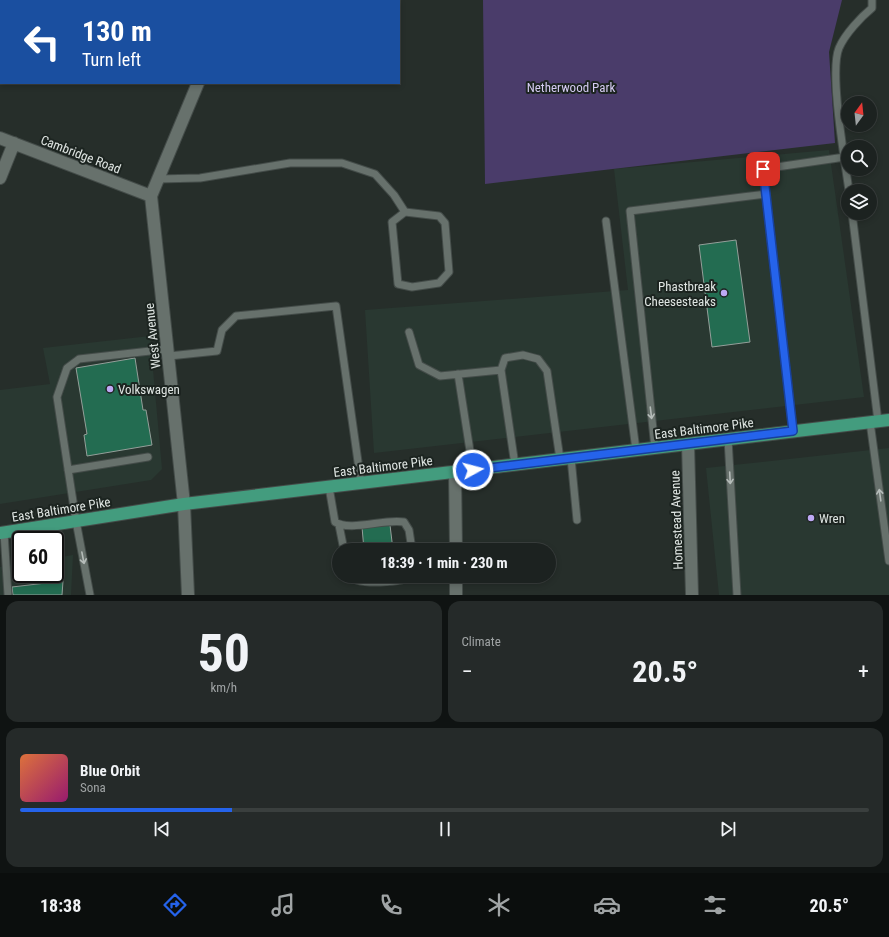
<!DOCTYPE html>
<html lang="en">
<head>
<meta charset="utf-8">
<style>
	:root { --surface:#1c2220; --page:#252a29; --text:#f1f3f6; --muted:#a0a4a5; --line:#3a3f3e; --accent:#2563eb }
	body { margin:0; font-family:"Roboto Condensed",sans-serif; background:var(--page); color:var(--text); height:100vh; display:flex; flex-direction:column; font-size:15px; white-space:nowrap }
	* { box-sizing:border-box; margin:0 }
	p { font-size:13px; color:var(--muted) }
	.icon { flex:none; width:22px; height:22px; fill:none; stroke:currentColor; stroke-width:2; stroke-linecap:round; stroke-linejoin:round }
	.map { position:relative; height:595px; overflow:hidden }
	.drawer { display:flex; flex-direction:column; gap:6px; padding:6px; background:#0f1312; flex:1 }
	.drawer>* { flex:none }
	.hud { position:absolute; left:0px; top:0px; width:400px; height:84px; box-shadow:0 2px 6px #0003,0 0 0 1px var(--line); background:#1a4fa0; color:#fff; overflow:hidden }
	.needle { width:26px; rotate:15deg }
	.buttons { position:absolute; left:841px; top:96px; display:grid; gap:8px }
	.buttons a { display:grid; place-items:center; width:36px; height:36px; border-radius:50%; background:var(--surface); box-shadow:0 2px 6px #0003,0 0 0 1px var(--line); font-size:20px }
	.speed { position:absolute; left:12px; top:531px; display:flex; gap:8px; font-size:20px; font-weight:700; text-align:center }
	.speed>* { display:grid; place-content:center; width:52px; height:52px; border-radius:50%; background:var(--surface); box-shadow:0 2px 6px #0003,0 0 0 1px var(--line); line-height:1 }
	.speed .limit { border:2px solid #111; border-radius:6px; background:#fff; color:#111 }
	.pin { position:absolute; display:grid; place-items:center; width:34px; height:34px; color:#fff; margin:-17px; border-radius:8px; box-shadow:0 2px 6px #0006 }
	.me { position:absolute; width:44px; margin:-22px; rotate:83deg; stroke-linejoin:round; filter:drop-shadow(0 0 3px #0008) }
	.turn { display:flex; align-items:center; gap:14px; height:84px; padding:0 16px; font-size:18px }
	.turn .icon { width:52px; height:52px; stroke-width:2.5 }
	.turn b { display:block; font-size:28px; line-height:34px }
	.big { font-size:30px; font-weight:700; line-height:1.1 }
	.drawer .card { flex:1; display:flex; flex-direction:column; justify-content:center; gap:6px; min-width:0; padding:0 14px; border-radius:12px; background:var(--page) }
	.drawer .dial { align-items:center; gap:0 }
	.dial b { font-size:52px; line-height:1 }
	.song { display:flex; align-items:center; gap:12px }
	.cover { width:48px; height:48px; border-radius:6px; background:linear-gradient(135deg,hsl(20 70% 55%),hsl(320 70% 35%)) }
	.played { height:4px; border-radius:2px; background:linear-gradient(90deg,var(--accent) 25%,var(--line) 25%) }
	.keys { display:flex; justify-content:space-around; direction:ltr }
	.heat { display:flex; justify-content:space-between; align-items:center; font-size:22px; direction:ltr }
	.drawer .tiles { flex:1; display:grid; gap:6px; grid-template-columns:1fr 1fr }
	.card:last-child { grid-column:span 2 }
	.trip { position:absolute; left:332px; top:543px; width:224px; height:40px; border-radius:20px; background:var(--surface); box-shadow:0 2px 6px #0003,0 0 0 1px var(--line); font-weight:700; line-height:40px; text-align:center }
	.tab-bar { display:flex; height:64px; justify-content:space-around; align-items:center; background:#0b0e0d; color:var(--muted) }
	.tab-bar .icon { width:28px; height:28px }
	.tab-bar .current { color:var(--accent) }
	.tab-bar b { font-size:18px; color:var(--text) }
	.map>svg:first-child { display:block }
</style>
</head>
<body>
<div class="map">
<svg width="889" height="595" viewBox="0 0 889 595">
	<rect width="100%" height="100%" fill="#262e2a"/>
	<!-- built -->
	<path fill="#293831" d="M829 150 864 397 374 453 365 310 628 290 614 169Z
		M150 336 162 469 151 480 0 504V390L50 384 43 348Z
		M889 448V595H719L706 468Z
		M73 555 71 595H0V567L21 564V574H55V558Z"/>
	<!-- green -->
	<path fill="#4a3c6a" d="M483 0H842L829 52 835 143 485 184Z"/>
	<!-- building -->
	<path fill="#236c51" stroke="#949f9a" d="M736 240 750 342 712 347 699 245Z
		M135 358 143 410H146L152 445 87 456 84 435 87 434 76 368Z
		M390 525 393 550H364L362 527Z
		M63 581 62 595H13L12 587Z"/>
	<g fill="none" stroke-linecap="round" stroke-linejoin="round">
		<!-- lane casing -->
		<g stroke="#444c49" stroke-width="9">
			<path id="lane" d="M158 179 200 178 290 163H342L375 174 394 195 405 212 392 222 398 284 412 287 439 283 449 272 445 223 439 216 405 212
				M849 191C845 161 829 72 839 48 845 34 861 17 872 8V0
				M852 213 878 421
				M606 221 636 450
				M409 332 419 365 440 376 501 370 505 358 523 355 538 359 547 371 560 459
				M169 356 217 351 222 330 236 316 336 306 361 483
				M501 370 515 465
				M458 374 473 470
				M870 422 889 561
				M793 431 763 169 845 157
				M728 439 737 595
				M655 448 630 211 766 194
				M571 458 577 520
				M68 470 148 457
				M329 487 335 522C350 532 386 518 404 522L409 530 412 550
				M339 525 344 550
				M4 532 8 595
				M349 576C357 586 404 582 414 576
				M90 595 76 521 57 397 67 368 79 359 168 349"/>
		</g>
		<!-- street casing -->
		<g stroke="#444c49" stroke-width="14">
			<path id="street" d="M233 1V0
				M0 138 151 196
				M0 178 14 143
				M688 444 692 595
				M455 472 456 550
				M456 576V595
				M188 595 184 504 151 196 198 83"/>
		</g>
		<!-- primary casing -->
		<g stroke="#444c49" stroke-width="14">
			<path id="primary" d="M0 533 184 504 889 420"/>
		</g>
		<!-- lane -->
		<use href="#lane" stroke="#67716c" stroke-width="7"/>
		<!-- street -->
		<use href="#street" stroke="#67716c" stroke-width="12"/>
		<!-- primary -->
		<use href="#primary" stroke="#439c7e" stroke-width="12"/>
	</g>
	<!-- one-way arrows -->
	<defs><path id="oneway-shaft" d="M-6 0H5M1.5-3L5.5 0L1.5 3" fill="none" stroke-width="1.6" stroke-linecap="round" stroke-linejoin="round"/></defs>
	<g stroke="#b5bcb9">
		<use href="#oneway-shaft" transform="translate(651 413) rotate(83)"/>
		<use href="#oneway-shaft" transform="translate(730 478) rotate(87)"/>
		<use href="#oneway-shaft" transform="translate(880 495) rotate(-98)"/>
		<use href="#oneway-shaft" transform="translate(83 558) rotate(79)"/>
	</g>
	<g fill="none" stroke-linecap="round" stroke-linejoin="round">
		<!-- route casing -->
		<g stroke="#184099" stroke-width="10">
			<path id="route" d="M473 470 793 431 763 169"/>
		</g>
		<!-- route -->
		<use href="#route" stroke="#2563eb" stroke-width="7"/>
	</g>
	<!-- markers -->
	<g fill="#bea9f5" stroke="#1c2420" stroke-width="1.5">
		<circle cx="724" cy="293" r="4"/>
		<circle cx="110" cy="389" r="4"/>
		<circle cx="811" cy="518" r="4"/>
	</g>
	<g text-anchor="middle" stroke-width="4" stroke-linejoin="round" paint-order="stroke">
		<!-- park labels -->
		<g font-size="13" fill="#d5cbf2" stroke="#1c2420">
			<text x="571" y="92">Netherwood Park</text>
		</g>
		<!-- street labels -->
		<g font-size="13" fill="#dfe5e2" stroke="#1c2420">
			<text transform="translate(81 154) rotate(21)" y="5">Cambridge Road</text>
			<text transform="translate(152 336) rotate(-96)" y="5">West Avenue</text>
			<text transform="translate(704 428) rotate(-7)" y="5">East Baltimore Pike</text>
			<text transform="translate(383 466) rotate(-7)" y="5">East Baltimore Pike</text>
			<text transform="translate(61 509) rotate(-9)" y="5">East Baltimore Pike</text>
			<text transform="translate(676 520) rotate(-92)" y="5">Homestead Avenue</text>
		</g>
		<!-- poi labels -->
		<g font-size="13" fill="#dfe5e2" stroke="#1c2420" text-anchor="start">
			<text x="716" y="291" text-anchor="end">Phastbreak<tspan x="716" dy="15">Cheesesteaks</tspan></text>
			<text x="118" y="394">Volkswagen</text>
			<text x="819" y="523">Wren</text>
		</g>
	</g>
</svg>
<div class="buttons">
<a><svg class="needle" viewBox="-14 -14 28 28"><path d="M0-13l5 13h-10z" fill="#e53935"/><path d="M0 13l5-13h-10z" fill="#a0a4a5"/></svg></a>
<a><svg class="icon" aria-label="search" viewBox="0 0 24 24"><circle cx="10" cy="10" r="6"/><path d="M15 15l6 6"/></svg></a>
<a><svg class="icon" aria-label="layers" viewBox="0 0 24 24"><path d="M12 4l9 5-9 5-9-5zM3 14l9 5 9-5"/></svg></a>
</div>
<div class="speed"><div class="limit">60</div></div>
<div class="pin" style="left:763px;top:169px;background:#d93025"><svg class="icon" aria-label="arrive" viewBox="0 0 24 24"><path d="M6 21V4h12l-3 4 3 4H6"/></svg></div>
<svg class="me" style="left:473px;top:470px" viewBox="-20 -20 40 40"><circle r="17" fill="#2563eb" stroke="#fff" stroke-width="3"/><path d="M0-11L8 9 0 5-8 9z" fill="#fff"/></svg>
<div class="trip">18:39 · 1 min · 230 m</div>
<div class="hud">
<div class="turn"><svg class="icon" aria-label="left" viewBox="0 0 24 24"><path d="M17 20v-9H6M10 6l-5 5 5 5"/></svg><div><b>130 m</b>Turn left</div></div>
</div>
</div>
<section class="drawer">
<div class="tiles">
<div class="card dial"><b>50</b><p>km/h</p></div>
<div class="card"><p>Climate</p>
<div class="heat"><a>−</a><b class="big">20.5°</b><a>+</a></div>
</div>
<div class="card">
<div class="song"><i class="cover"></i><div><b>Blue Orbit</b><p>Sona</p></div></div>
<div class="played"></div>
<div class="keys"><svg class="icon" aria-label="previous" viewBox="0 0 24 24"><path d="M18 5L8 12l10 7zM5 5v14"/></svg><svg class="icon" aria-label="pause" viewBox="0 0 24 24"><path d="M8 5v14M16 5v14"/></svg><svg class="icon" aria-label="next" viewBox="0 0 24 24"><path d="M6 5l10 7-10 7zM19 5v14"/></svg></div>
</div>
</div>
</section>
<nav class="tab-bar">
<b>18:38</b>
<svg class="icon current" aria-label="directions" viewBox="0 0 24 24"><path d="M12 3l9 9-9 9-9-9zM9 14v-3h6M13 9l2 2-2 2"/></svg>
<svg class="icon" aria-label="music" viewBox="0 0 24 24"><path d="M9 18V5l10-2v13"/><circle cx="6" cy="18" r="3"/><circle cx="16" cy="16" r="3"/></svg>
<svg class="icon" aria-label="phone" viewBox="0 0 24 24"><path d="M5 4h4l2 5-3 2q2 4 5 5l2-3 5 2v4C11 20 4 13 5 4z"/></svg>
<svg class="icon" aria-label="climate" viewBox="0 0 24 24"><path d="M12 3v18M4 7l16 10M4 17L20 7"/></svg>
<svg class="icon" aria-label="car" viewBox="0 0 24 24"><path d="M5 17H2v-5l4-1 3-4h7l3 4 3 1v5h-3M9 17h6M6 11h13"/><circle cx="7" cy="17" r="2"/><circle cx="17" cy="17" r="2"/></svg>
<svg class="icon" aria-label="filters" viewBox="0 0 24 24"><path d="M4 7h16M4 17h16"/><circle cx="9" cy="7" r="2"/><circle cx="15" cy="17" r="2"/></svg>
<b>20.5°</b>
</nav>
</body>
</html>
